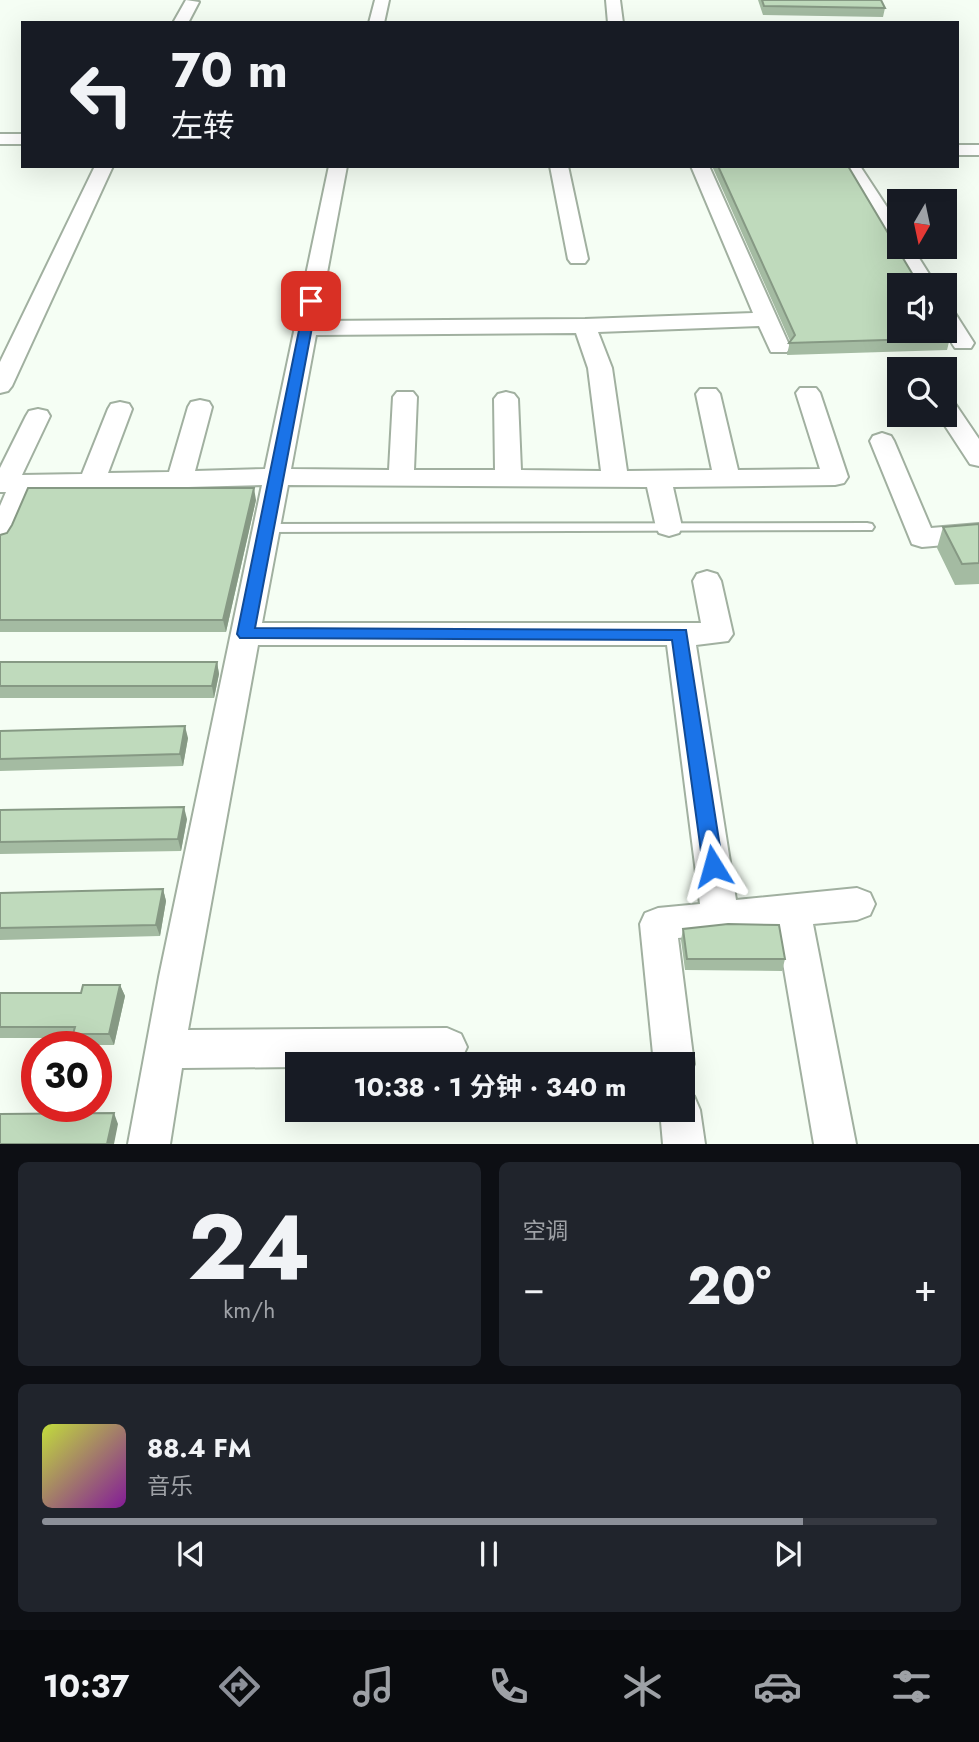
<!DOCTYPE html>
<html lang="zh">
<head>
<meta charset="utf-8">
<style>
	:root { --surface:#171b24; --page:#20242c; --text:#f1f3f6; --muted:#9ea1a6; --line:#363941; --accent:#8c9099 }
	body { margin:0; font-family:Jost,"Noto Sans SC",sans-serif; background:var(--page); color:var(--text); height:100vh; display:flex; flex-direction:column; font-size:26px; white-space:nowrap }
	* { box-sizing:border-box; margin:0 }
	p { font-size:23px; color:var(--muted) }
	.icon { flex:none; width:38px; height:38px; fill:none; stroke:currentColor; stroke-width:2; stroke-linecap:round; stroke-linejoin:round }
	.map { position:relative; height:1144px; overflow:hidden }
	.sheet { display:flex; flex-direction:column; gap:18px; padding:18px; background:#0d0f14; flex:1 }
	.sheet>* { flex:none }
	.banner { position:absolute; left:21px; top:21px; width:938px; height:147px; border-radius:0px; box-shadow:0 7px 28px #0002; background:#171b24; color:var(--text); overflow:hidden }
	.needle { width:46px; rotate:189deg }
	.fabs { position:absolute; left:887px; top:189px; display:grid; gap:14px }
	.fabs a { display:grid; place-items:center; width:70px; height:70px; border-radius:0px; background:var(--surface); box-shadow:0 7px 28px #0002; font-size:35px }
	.speed { position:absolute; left:21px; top:1031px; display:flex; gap:14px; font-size:35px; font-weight:700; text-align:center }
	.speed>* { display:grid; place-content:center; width:91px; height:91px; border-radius:50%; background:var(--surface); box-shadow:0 7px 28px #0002; line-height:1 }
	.speed .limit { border:10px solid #d22; background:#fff; color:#111 }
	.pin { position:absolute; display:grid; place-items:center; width:60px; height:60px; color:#fff; margin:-30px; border-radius:14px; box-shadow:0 4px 10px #0006 }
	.me { position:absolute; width:77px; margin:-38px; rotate:352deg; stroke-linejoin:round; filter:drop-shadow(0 0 5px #0008) }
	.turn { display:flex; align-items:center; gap:24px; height:147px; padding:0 35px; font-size:32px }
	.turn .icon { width:91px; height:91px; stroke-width:2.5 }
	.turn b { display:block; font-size:49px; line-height:60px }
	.big { font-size:52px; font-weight:700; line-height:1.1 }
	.sheet .tile { flex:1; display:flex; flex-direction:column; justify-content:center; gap:10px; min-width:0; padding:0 24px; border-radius:10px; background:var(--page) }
	.sheet .dial { align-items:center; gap:0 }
	.dial b { font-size:91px; line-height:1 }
	.song { display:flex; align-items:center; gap:21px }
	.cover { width:84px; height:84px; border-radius:10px; background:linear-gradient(135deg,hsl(70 70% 55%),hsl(290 70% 35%)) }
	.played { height:7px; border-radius:4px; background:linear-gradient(90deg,var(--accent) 85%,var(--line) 85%) }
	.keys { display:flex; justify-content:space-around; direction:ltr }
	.heat { display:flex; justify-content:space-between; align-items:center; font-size:38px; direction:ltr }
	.sheet .tiles { flex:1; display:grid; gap:18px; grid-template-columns:1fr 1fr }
	.tile:last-child { grid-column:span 2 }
	.trip { position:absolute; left:285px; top:1052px; width:410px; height:70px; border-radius:0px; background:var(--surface); box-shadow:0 7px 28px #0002; font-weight:700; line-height:70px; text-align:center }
	.dock { display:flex; height:112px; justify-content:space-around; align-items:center; background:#090b0e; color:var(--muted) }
	.dock .icon { width:49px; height:49px }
	.dock .on { color:var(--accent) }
	.dock b { font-size:32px; color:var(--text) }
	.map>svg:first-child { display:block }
</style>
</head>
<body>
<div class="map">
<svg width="979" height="1144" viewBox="0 0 979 1144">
	<rect width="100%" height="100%" fill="#f5fef4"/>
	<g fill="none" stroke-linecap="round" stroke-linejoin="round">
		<!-- lane casing -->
		<g stroke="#a1b0a0" stroke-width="4">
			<path id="lane" d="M867 523 872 524 874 527 872 530 266 532 259 528 266 524Z"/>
		</g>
		<!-- street casing -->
		<g stroke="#a1b0a0" stroke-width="4">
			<path id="street" d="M186 0 199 2 188 23H173Z
				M375 0H389L384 23H369Z
				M606 0H620L623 23H608Z
				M0 134H23V144H0Z
				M957 145H979V155H957Z
				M95 166H113L12 386 8 391 0 393V362Z
				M329 166H347L318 321 585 319 753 313 691 166H709L790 347 787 352H771L759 326 598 332 612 368 627 471 712 470 696 394 700 389H716L720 394 738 470 820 469 796 393 800 388H816L820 393 848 477 844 483 835 485 673 487 682 527 679 533 669 536 659 533 656 527 647 487 288 485 262 623H701L693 581 697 574 707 571 717 574 721 581 733 634 728 641 696 645 736 900 857 888 870 893 875 904 870 915 857 920 813 924 856 1144H814L777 928 678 938 694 1064 688 1078 682 1080V1064H654L640 924 645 913 658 908 700 904 667 645H258L188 1030 447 1028 461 1034 467 1047 461 1060 451 1064H298V1067L182 1068 170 1144H128L159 977 262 485 33 491 14 536 10 542 0 545V506L6 492H0V468L26 416 29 411 38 409 47 411 50 416 22 475 82 474 108 409 111 404 120 402 129 404 132 409 108 473 169 472 188 407 191 402 200 400 209 402 212 407 195 471 265 469ZM576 333 588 368 601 471 521 470 518 399 514 394 506 392 498 394 494 399 495 470H414L417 397 413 392H397L393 397 389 470 291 469 316 335Z
				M550 166H568L588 259 585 263H571L568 259Z
				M842 166H860L900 227V247H912L936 285H916Z
				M945 308 953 310 974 343 971 348H955C945 333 945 326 945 308Z
				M945 403 956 405 979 439V466L970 464 938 415H945Z
				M882 433 891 436 894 441 931 528 979 524V542L922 547 912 544 870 441 873 436Z
				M682 1091 694 1096 700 1110 705 1144H663L660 1110H682Z"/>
		</g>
		<!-- lane -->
		<use href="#lane" fill="#fff" fill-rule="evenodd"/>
		<!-- street -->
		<use href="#street" fill="#fff" fill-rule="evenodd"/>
	</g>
	<!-- wall -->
	<path fill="#a4bba2" d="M758 0H881L885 8 883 17 763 15Z
		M712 166H848L950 338 947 350 787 355 790 341Z
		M256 500 226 632H0V534Z
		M979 524V584L955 585 937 548 943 527Z
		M0 662H217L219 674 214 698H0Z
		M0 731 188 738 183 766 0 771Z
		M0 810 187 819 181 851 0 854Z
		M163 889 166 901 160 936 0 940V893Z
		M683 929 785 959 782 971 685 970 681 940Z
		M120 985 125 996 114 1045H78L75 1038H0V993H81Z"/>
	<!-- shaded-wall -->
	<path fill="#869984" d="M254 488 256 500 226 632 223 620Z
		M217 662 219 674 214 698 212 686Z
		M185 726 188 738 183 766 180 754Z
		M184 807 187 819 181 851 178 839Z
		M163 889 166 901 160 936 156 925Z
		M120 985 125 996 114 1045 109 1034Z
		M114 1113 118 1124 114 1144H107Z"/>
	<!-- building -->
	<path fill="#bfdabc" stroke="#869984" stroke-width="2" d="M762 0H881L885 8 764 6Z
		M718 166H848L919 285H900V331H945V330L950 338 789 343 795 335Z
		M28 488H254L223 620H0V535L7 533 12 525Z
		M979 524V563L962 564 943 527Z
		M0 662H217L212 686H0Z
		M185 726 180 754 0 759V731Z
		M184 807 178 839 0 842V810Z
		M163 889 156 925 0 928V893Z
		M728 924 779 925 785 959H687L683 929Z
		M83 985H120L109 1034H73L75 1027H0V993H81Z
		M114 1113 107 1144H0V1114Z"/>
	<!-- route -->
	<path fill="#1a73e8" stroke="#114b97" stroke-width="2" d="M311 298 317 301 255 628 686 630 723 866 720 872 713 874 706 872 703 866 672 640 240 638 237 634 305 301Z"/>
</svg>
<div class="fabs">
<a><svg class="needle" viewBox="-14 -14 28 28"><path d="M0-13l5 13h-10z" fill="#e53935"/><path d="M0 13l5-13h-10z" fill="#9ea1a6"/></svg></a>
<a><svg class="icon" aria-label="sound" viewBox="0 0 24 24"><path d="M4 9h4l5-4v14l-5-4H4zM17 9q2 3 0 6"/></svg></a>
<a><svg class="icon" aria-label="search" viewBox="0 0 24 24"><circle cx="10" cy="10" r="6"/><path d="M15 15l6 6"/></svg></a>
</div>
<div class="speed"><div class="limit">30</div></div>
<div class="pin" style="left:311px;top:301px;background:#d93025"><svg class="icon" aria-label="arrive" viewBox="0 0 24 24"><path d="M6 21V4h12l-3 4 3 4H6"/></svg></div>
<svg class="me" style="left:713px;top:866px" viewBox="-20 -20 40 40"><path d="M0-17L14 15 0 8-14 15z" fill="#1a73e8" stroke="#fff" stroke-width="4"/></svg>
<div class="trip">10:38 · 1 分钟 · 340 m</div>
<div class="banner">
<div class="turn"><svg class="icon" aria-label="left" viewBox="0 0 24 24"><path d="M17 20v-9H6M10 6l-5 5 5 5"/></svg><div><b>70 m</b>左转</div></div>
</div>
</div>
<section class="sheet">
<div class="tiles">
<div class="tile dial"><b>24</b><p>km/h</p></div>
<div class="tile"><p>空调</p>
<div class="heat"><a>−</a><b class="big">20°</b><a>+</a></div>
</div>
<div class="tile">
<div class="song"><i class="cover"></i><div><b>88.4 FM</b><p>音乐</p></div></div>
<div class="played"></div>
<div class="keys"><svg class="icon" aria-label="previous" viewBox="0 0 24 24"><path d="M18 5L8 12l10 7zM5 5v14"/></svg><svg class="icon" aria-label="pause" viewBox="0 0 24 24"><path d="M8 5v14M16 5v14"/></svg><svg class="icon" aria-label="next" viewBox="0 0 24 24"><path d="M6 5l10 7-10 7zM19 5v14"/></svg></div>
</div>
</div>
</section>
<nav class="dock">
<b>10:37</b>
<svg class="icon on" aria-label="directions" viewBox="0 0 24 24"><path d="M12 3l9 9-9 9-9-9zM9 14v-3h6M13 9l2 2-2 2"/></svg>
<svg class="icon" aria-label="music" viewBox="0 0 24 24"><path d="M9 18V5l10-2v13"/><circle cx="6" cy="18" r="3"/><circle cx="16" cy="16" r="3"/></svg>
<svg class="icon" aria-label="phone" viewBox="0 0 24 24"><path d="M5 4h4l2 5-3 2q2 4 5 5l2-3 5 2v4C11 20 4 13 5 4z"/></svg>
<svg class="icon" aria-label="climate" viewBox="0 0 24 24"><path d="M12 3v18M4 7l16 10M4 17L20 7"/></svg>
<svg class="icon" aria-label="car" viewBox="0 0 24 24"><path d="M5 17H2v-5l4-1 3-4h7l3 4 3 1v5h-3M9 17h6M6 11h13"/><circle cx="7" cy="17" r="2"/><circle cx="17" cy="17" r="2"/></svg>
<svg class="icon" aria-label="filters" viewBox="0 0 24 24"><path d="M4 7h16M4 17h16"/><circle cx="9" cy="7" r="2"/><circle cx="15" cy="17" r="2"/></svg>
</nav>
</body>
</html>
